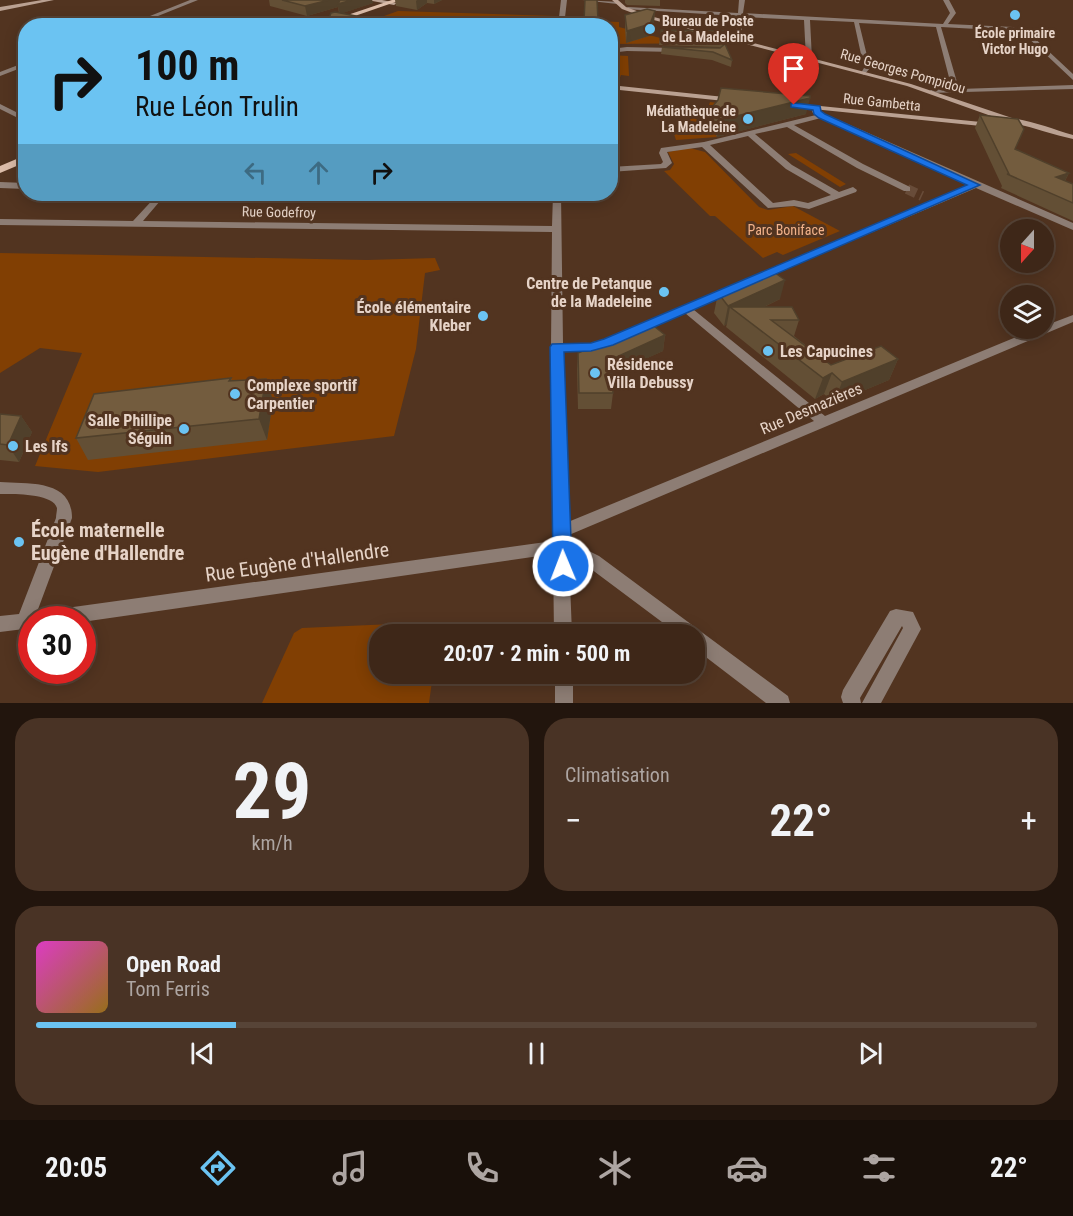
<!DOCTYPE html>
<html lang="fr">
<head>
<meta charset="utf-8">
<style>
	:root { --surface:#3e2718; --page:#493325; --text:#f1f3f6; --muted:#ada5a2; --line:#574437; --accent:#6bc3f2 }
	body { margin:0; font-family:"Roboto Condensed",sans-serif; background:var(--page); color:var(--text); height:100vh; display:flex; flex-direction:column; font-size:22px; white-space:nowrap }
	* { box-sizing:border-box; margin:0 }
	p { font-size:20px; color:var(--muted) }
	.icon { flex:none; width:33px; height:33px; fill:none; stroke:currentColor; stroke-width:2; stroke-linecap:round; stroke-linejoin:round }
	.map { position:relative; height:703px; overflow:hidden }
	.side { display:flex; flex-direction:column; gap:15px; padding:15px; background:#22150d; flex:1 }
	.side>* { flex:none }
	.top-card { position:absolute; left:18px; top:18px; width:600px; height:183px; border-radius:24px; box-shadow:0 3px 15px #0003,0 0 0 2px var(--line); background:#6bc3f2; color:#111; overflow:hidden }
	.needle { width:39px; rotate:201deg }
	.fabs { position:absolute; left:1000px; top:219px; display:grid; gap:12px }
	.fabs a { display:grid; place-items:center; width:54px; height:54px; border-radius:50%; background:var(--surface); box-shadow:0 3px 15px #0003,0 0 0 2px var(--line); font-size:30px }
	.speed { position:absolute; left:18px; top:606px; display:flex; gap:12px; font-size:30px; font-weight:700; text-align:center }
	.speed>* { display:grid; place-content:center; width:78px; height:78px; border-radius:50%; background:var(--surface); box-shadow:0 3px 15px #0003,0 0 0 2px var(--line); line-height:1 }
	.speed .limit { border:9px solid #d22; background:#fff; color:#111 }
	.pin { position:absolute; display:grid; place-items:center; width:51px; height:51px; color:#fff; margin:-62px -26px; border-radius:50% 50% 50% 0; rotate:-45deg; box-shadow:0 0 6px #0007 }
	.pin .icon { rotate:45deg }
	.me { position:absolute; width:66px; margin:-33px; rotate:359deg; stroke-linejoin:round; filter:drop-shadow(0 0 4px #0008) }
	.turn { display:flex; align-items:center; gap:21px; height:126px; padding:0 18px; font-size:27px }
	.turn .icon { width:78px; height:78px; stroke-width:2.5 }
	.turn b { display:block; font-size:42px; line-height:51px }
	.lanes { display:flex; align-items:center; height:57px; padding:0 18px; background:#0003; justify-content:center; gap:30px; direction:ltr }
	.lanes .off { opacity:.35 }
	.big { font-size:45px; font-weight:700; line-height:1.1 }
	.side .widget { flex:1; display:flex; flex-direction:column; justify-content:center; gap:9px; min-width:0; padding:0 21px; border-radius:24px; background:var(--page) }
	.side .dial { align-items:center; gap:0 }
	.dial b { font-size:78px; line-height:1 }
	.song { display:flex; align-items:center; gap:18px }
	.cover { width:72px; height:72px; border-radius:9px; background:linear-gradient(135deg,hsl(310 70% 55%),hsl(40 70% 35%)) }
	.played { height:6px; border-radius:3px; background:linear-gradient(90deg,var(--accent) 20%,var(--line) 20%) }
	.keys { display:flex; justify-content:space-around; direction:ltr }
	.heat { display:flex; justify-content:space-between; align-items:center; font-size:33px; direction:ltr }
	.side .tiles { flex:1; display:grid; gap:15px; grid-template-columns:1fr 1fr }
	.widget:last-child { grid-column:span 2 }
	.trip { position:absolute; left:369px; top:624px; width:336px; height:60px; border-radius:24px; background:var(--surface); box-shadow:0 3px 15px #0003,0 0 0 2px var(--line); font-weight:700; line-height:60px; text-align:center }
	.tabs { display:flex; height:96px; justify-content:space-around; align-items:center; background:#19100a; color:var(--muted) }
	.tabs .icon { width:42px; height:42px }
	.tabs .active { color:var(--accent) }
	.tabs b { font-size:27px; color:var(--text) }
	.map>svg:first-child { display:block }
</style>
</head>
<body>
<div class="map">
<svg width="1073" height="703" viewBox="0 0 1073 703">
	<rect width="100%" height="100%" fill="#523420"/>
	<!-- green -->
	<path fill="#813f03" d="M398 11 557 16 555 25 356 26Z
		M596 21 619 22V27L664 39 714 43 611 44 610 26 596 25Z
		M611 55 628 56 629 76 621 75 617 85 611 84Z
		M710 102 718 103 709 123 717 137 676 140 674 134 680 117 707 110Z
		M690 148 705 152 759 207 768 210 793 206 840 231 783 255 777 252 763 258 715 216H710L664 171 670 170 674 164 668 152Z
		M796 153 846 184 840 187 788 154Z
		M0 253 367 260 435 258 440 270 425 273 416 349 394 436 98 472 35 466 82 353 40 348 0 373Z
		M416 623 431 634H380V674H433L429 703H262L294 633 302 628Z"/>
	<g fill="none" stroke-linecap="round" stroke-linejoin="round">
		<!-- street-tunnel -->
		<path stroke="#684c39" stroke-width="10" stroke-dasharray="10 5" stroke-linecap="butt" d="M907 189 922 196"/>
		<!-- street -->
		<path fill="#8d7d74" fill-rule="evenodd" d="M190 0H198L133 26H125Z
			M561 0H567L564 26H558Z
			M582 0 620 2 617 4Z
			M739 0H745L743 13 943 24 950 13 943 0H949L956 13 948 24 1013 27 1028 32 1073 74V80L1024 34 1013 31 941 27 959 89 1073 85V89L929 93 928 92 931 90 952 89 936 27 859 23 870 68 864 75 861 73 864 68 854 22 810 20 812 59 809 61 806 59 804 20 743 17 741 41 738 43 735 41 738 16 625 9 628 7 738 13Z
			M627 47 675 48 678 50 675 52 627 51 610 53V49Z
			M26 62V66L0 76V72Z
			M0 104 26 117V122L0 109Z
			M814 106H820V111L825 114 1073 223V230L976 188 758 281 753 278 754 276 969 184 821 118 794 125 863 164 910 187V191H904L857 168 787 127 755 134 792 165 839 192 853 187 857 190 856 192 809 209 794 206 768 208 702 147 667 152 672 163 666 168 610 172V167L661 164 663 162 659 153 661 148 704 142 816 115 812 112ZM748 136 786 169 831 195 808 203 794 200 773 203 710 145Z
			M0 182 26 183V189L0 188Z
			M158 194H166L143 221 552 226 553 194H561L563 343H591L606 339 612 343 610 346 591 351H563L568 522 814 421 685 313 640 333H632L630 330 632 327 726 288 730 287 735 290 694 310 825 416 1038 328H1044V326L1073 315V322L569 535V541L599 556 788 696 790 703H766L694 648V634H678L587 566 569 557 572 634H554L553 554 82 622V620H32V628L0 632V616L19 614 56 518C56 515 57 511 57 508 53 493 12 494 0 494V482C28 484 72 479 72 518L37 612 553 541 551 347 552 232 0 225V219L133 221Z
			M896 609 913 612 921 629 881 703H862L903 628 902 626 860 698 861 703H843L841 697 843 690 890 611Z
			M555 674H573V703H555Z"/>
		<!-- secondary -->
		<path fill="#baa192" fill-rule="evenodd" d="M42 0H54L0 11V7Z
			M367 0H382L397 3 394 5Z
			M612 0H618L626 7 650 16 911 84 1012 118C1033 121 1053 129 1073 135V139C1051 134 1030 126 1008 122L907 86 646 18 622 9Z
			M610 85 734 98 738 100 734 102 610 89Z
			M790 103 991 123 995 125 991 127 793 107 789 105Z"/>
		<!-- primary -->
		<path fill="#dcbda9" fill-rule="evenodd" d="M392 0H401L326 26H315Z
			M26 155V162L0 173V166Z"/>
	</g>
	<!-- wall -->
	<path fill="#634f35" d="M269 0H372L373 3 342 13 382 21V26H326L339 13 338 7 307 16 270 6Z
		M395 0H442L434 4 427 3 417 10 396 6Z
		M585 0 598 21V26H584Z
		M625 0H660V6L627 5 625 3Z
		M655 11 654 22 649 36 626 43 625 27V15Z
		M661 30 724 31 726 36 724 45 732 60 731 67 712 60 661 54 662 47 720 48 719 47 659 45Z
		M712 107 806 114 717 137 709 123Z
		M980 115 1015 149 1069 173 1065 181 1073 184V221L1001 188 1002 186 975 128Z
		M718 293 780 299 764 307 799 320 794 336 831 365 898 359 889 380 834 403 824 394 815 399 726 327 727 324 724 326 714 313Z
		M665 335 663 351 611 374 613 393 611 409H578L577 369 578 353Z
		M231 378 232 381 273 400 267 440 88 460 76 438Z
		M0 414 21 416 32 432 19 462 0 460Z"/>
	<!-- shaded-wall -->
	<path fill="#50402b" d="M329 0H372L373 3 340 14 338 7 307 16 305 6Z
		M417 0H427V3L417 10 416 1Z
		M434 0H442L434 4Z
		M655 11 654 22 649 36 626 43 627 31Z
		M382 21V26H375Z
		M810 98 806 114 717 137 720 120Z
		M1069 173 1062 186 1056 177Z
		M785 280 780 299 743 317 730 307 727 324 724 326 728 306Z
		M665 335 663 351 608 376 610 360Z
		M898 359 889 380 834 403 842 382Z
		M832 373 824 394 815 399 823 378Z
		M266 379 273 400 267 440 259 419Z
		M21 416 32 432 19 462 8 445Z"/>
	<!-- building -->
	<path fill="#735c3e" stroke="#50402b" stroke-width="1.5" d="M282 0H329L305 6Z
		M340 0H352L338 4Z
		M585 0H597L598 21H584Z
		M647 9 655 11 650 24 627 31 625 15Z
		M335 12 382 21 375 26H326L331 13Z
		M661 30 724 31 726 36 721 33 661 32Z
		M725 44 732 60 713 52 662 47 720 48Z
		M721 88 810 96V98L720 120 712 107 718 100Z
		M980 115 1018 119 1024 129 1015 149 1069 173 1056 177 1073 184V203L1007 174H1009Z
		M771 270 785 280 728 306 718 293Z
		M730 307H792L799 320H771L831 365 881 346 898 359 842 382 832 373 823 378Z
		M649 322 665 335 610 360 613 393H579L578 353Z
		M231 378 229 381 266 379 259 419 76 438 94 394Z
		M0 414 21 416 8 445 0 444Z"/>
	<!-- route -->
	<path fill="#1a73e8" stroke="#114b97" stroke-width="1.5" d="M794 103 820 106 821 111 825 114 980 185 613 345 591 351 564 352 572 566 569 572 563 574 556 572 553 566 550 347 552 344 591 343 604 339 967 185 819 118 814 114 813 110 791 107V104Z"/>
	<!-- markers -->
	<g fill="#6bc3f2" stroke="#523420" stroke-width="2">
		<circle cx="1015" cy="15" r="6"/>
		<circle cx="650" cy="29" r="6"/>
		<circle cx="748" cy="119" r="6"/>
		<circle cx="664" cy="292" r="6"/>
		<circle cx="483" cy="316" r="6"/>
		<circle cx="768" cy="351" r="6"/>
		<circle cx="595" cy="373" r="6"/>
		<circle cx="235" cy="394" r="6"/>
		<circle cx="184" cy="429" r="6"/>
		<circle cx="13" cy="446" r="6"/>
		<circle cx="19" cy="542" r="6"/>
	</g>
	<g text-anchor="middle" stroke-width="6" stroke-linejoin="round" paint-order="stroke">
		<!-- far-poi labels -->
		<g font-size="14" font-weight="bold" fill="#e6d3c7" stroke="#523420" text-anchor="start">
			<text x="662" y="26">Bureau de Poste<tspan x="662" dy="16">de La Madeleine</tspan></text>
			<text x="1015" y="38" text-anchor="middle">École primaire<tspan x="1015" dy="16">Victor Hugo</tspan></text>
			<text x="736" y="116" text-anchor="end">Médiathèque de<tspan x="736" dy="16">La Madeleine</tspan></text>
		</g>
		<!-- far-street labels -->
		<g font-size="14" fill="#e6d3c7" stroke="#523420">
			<text transform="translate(903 71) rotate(16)" y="5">Rue Georges Pompidou</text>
			<text transform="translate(882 102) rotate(6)" y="5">Rue Gambetta</text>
			<text transform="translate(279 212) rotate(1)" y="5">Rue Godefroy</text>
		</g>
		<!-- far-park labels -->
		<g font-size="14" fill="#f2b28a" stroke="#523420">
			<text x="786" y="235">Parc Boniface</text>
		</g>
		<!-- poi labels -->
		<g font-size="16" font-weight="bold" fill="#e6d3c7" stroke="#523420" text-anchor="start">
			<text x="652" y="289" text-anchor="end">Centre de Petanque<tspan x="652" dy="18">de la Madeleine</tspan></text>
			<text x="471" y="313" text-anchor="end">École élémentaire<tspan x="471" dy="18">Kleber</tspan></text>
			<text x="780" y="357">Les Capucines</text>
			<text x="607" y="370">Résidence<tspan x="607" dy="18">Villa Debussy</tspan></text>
			<text x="247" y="391">Complexe sportif<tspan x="247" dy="18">Carpentier</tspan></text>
			<text x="172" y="426" text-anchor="end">Salle Phillipe<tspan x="172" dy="18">Séguin</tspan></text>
			<text x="25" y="452">Les Ifs</text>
		</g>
		<!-- street labels -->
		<g font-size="16" fill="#e6d3c7" stroke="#523420">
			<text transform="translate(811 408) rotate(-23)" y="6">Rue Desmazières</text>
		</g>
		<!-- near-poi labels -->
		<g font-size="20" font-weight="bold" fill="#e6d3c7" stroke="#523420" text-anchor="start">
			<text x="31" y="537">École maternelle<tspan x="31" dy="23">Eugène d'Hallendre</tspan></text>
		</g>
		<!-- near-street labels -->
		<g font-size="20" fill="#e6d3c7" stroke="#523420">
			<text transform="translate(297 562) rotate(-8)" y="7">Rue Eugène d'Hallendre</text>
		</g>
	</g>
</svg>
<div class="fabs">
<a><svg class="needle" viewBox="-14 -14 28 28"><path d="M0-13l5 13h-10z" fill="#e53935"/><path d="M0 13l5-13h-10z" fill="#ada5a2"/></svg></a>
<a><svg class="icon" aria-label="layers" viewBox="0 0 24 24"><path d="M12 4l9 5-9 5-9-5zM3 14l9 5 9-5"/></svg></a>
</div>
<div class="speed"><div class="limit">30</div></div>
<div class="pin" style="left:794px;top:105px;background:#d93025"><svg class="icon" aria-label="arrive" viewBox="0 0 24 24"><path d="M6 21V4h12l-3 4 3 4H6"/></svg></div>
<svg class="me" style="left:563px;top:566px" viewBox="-20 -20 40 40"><circle r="17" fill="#1a73e8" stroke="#fff" stroke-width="3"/><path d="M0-11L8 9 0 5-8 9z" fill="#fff"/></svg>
<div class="trip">20:07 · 2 min · 500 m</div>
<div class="top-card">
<div class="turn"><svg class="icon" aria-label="right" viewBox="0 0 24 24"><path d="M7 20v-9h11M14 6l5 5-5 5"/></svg><div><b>100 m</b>Rue Léon Trulin</div></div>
<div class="lanes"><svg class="icon off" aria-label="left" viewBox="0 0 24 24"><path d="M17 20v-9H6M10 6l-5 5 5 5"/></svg><svg class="icon off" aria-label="ahead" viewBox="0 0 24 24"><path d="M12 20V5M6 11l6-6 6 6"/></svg><svg class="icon" aria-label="right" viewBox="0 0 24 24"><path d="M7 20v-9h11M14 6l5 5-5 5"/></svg></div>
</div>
</div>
<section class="side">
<div class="tiles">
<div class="widget dial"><b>29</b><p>km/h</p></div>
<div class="widget"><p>Climatisation</p>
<div class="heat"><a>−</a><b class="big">22°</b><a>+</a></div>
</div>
<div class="widget">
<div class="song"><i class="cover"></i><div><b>Open Road</b><p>Tom Ferris</p></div></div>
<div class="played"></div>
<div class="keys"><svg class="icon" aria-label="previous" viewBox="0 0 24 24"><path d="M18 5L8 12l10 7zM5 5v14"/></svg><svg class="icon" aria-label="pause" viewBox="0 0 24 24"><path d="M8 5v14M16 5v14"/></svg><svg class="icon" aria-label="next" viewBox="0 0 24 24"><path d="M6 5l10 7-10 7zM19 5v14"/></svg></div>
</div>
</div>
</section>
<nav class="tabs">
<b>20:05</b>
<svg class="icon active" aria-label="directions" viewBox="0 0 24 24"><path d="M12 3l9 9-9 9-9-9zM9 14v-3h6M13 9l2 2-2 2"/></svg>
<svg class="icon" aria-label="music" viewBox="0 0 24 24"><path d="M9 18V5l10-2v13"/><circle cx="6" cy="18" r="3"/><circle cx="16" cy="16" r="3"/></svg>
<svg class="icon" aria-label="phone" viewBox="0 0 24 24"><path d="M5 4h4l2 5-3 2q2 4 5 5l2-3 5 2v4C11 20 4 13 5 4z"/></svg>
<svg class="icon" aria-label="climate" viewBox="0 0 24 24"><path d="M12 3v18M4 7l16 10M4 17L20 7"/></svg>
<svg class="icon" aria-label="car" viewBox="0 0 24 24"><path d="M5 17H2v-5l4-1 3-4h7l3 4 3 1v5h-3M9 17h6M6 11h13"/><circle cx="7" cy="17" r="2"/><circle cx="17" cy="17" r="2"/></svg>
<svg class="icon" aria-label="filters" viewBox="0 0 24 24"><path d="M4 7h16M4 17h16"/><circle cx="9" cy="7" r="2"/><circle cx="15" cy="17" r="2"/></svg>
<b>22°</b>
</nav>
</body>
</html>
